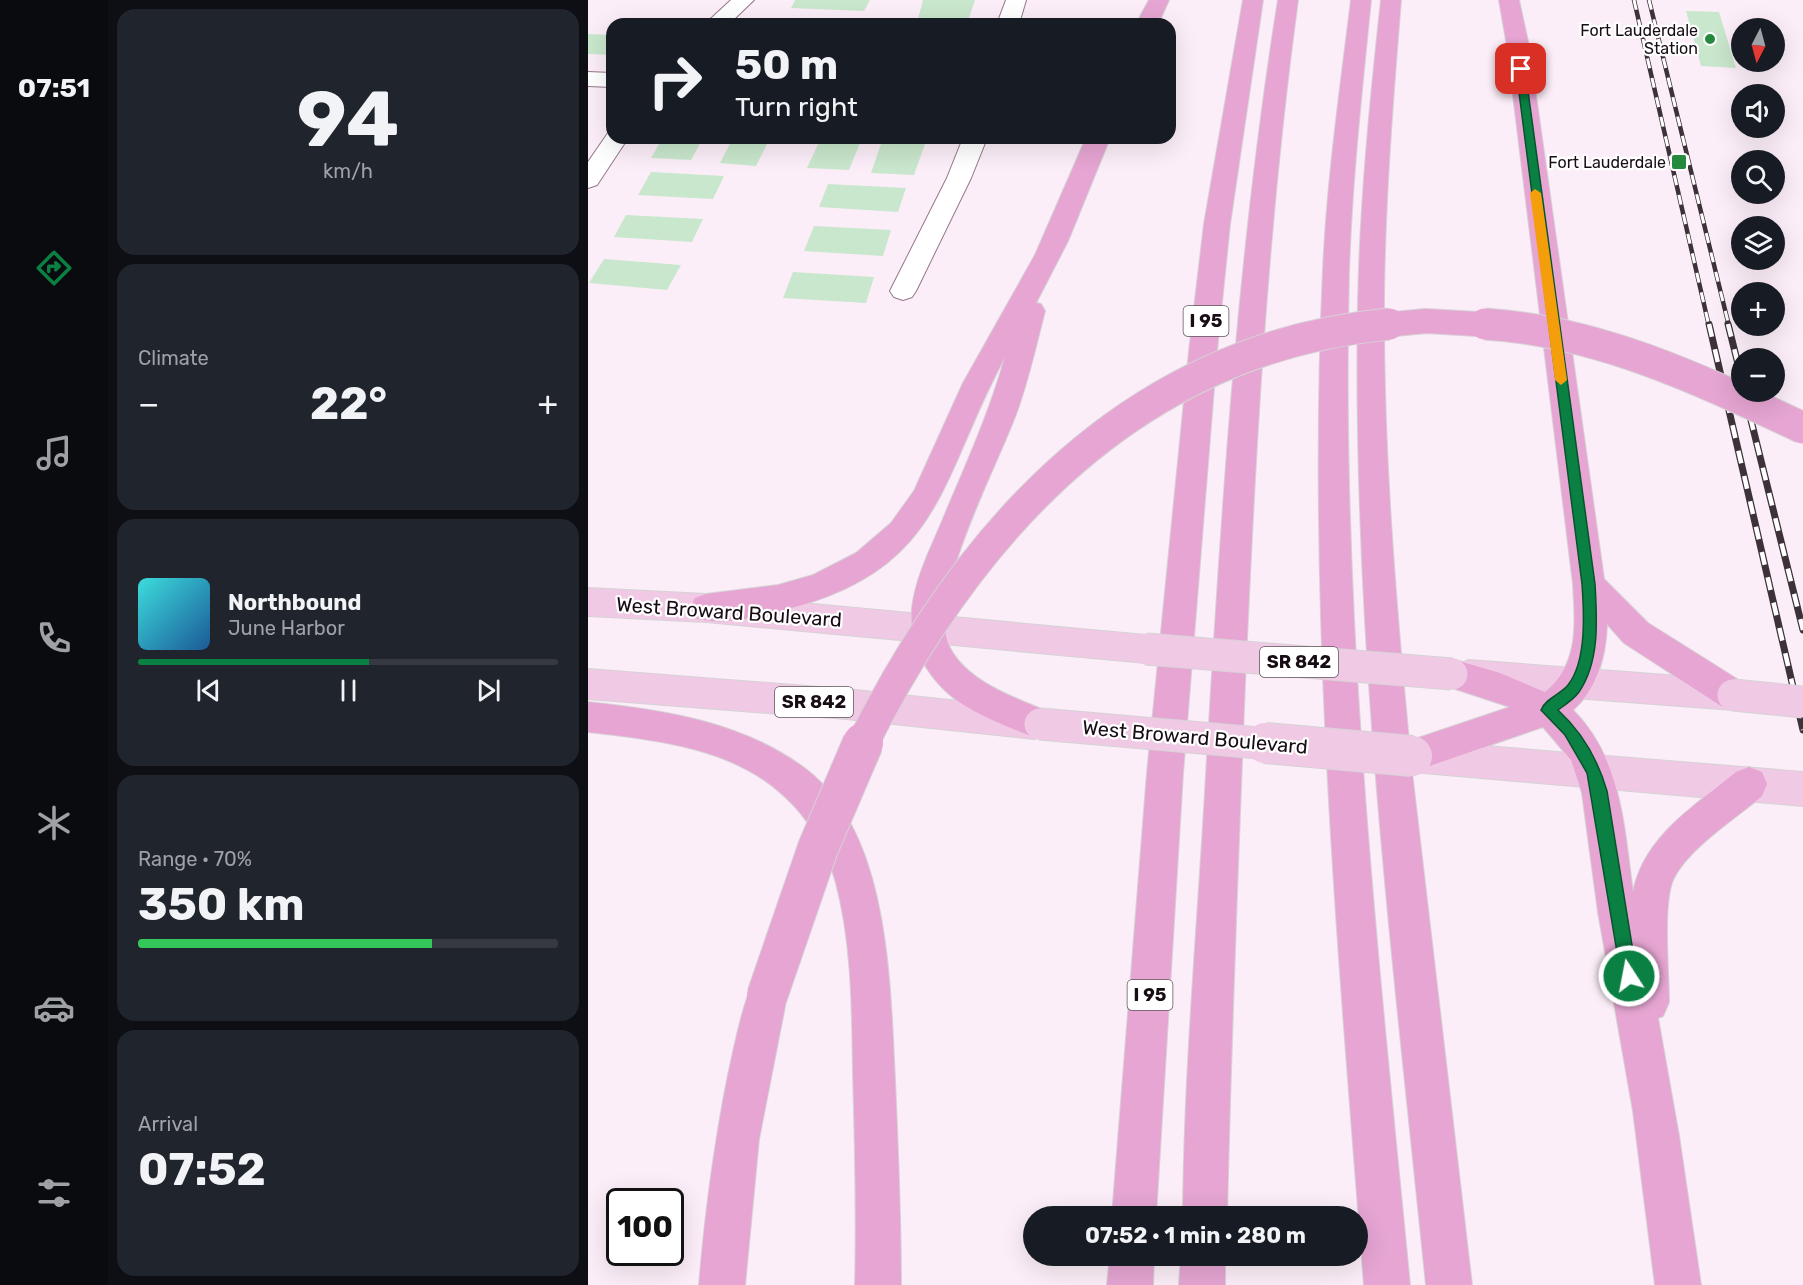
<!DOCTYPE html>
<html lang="en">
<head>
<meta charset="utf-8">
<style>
	:root { --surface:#171b24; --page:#20242c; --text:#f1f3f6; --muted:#9ea1a6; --line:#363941; --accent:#0b8043 }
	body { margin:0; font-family:Rubik,sans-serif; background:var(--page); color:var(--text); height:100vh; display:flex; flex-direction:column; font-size:22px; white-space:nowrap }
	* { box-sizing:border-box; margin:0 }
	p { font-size:20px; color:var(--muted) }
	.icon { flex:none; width:33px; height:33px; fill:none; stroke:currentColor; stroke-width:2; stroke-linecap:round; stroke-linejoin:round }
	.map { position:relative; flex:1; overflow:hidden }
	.sheet { display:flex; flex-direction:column; gap:9px; padding:9px; background:#0d0f14; width:480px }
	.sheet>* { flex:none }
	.top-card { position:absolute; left:18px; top:18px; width:570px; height:126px; border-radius:18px; box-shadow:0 6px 24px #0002; background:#171b24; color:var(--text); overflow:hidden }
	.needle { width:39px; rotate:186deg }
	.tools { position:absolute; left:1143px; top:18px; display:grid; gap:12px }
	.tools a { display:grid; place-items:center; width:54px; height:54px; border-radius:50%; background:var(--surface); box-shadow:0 6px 24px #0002; font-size:30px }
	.speed { position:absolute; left:18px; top:1188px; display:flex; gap:12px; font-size:30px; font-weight:700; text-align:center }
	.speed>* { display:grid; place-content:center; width:78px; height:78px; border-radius:50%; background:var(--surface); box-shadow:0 6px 24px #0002; line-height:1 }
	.speed .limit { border:3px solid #111; border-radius:9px; background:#fff; color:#111 }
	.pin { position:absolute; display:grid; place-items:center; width:51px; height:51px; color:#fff; margin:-26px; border-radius:12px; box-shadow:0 3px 9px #0006 }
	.me { position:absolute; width:66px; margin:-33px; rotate:349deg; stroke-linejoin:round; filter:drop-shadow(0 0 4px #0008) }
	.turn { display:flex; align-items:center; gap:21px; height:126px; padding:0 30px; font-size:27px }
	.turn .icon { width:78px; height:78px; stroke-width:2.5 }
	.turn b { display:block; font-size:42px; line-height:51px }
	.big { font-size:45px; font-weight:700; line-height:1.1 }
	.sheet .card { flex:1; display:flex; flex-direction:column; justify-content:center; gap:9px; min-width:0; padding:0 21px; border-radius:18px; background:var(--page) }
	.sheet .dial { align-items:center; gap:0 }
	.dial b { font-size:78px; line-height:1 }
	.song { display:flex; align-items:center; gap:18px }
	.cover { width:72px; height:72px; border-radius:9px; background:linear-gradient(135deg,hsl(180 70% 55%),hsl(210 70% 35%)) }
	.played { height:6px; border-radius:3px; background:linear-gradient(90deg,var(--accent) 55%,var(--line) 55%) }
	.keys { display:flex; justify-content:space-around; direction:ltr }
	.heat { display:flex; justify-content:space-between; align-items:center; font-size:33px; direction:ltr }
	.charge { height:9px; border-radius:4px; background:linear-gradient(90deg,#34c759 70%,var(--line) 0) }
	.trip { position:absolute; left:435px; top:1206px; width:345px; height:60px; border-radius:30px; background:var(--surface); box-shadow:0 6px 24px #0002; font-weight:700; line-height:60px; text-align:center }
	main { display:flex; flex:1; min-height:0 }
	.menu { display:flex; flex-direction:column; width:108px; justify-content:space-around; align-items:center; background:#090b0e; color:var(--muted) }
	.menu .icon { width:42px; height:42px }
	.menu .on { color:var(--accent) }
	.menu b { font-size:27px; color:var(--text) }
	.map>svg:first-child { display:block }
</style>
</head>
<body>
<main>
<nav class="menu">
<b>07:51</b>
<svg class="icon on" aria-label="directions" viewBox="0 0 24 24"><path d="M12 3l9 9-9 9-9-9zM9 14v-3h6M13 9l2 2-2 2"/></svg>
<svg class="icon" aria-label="music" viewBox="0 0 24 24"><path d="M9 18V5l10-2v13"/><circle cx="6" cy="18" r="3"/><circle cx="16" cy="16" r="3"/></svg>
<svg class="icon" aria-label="phone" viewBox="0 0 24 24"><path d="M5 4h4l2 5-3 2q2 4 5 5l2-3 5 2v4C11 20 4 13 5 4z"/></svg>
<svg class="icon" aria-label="climate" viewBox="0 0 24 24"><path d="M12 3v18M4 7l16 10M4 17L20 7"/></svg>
<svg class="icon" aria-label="car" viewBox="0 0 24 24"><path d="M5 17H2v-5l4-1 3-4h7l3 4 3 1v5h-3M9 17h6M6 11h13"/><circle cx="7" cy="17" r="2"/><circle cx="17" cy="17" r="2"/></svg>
<svg class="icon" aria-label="filters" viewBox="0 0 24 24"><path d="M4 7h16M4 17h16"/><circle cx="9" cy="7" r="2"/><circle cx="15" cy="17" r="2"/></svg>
</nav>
<section class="sheet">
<div class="card dial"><b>94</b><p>km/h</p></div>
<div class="card"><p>Climate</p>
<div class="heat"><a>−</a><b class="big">22°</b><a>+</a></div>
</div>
<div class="card">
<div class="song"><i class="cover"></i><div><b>Northbound</b><p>June Harbor</p></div></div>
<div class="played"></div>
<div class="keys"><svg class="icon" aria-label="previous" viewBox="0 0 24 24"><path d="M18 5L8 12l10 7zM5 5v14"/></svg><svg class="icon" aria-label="pause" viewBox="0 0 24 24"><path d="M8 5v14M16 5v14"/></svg><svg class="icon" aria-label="next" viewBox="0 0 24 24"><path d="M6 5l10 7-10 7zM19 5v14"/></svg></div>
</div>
<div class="card"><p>Range · 70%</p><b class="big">350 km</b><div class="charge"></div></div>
<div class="card"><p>Arrival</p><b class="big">07:52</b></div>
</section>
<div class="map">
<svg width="1215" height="1285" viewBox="0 0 1215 1285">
	<rect width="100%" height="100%" fill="#fceef8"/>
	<!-- building -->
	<path fill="#c9e7cc" d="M207 0H282L276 11 203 8Z
		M335 0H387L379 24H295L298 18 330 19Z
		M1098 11 1131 12 1148 68 1113 66Z
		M213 18 259 21 258 24H175L177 20 211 22Z
		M0 34 24 35V55L0 54Z
		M63 138H115L103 160 63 158 71 144H60Z
		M145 138H182L168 166 132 163Z
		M233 138H274L261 170 219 168Z
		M295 138H339L326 175 283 173Z
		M63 172 136 176 125 199 50 195Z
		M240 184 318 188 310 212 231 207Z
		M38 215 115 219 104 242 26 237Z
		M226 226 303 230 295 256 216 251Z
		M16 259 93 265 79 290 1 283Z
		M205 272 286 277 278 303 195 298Z"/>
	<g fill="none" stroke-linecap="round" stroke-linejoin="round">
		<!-- minor casing -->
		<g stroke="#95768b" stroke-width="2">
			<path id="minor" d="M143 0H166L141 24H117Z
				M418 0H438L431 24H409Z
				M0 72 24 73V87L0 86Z
				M24 132V138H40L9 185 0 188V162L20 133Z
				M375 138H399L383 178 328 291 324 297 315 300 306 297 302 291 359 178Z"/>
		</g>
		<!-- major casing -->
		<g stroke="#d5d3d5" stroke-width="2">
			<path id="major" d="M0 588 118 594 558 635 570 639 575 649 570 659 558 663 118 622 0 616Z
				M881 660 1145 680 1157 684 1162 695 1157 706 1145 710 881 690 869 685 864 675 869 665Z
				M0 669 258 689 446 709 458 713 463 724 458 735 446 739 258 719 0 699Z
				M824 740 1215 772V806L824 772 812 767 806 756 812 745Z"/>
		</g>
		<!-- highway casing -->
		<g stroke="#d5d3d5" stroke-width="2">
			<path id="highway" d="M561 0H581L570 24H548Z
				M655 0H675L642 224 629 351 595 773 568 1216H524L559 773 601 351 616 224Z
				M690 0H710C679 227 667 455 657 683 650 861 643 1038 639 1216H595C596 1071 610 921 618 775 633 516 649 257 690 0Z
				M763 0H783C774 90 764 180 761 271 752 610 789 948 822 1285H776C750 948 719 609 735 270 739 180 752 90 763 0Z
				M793 0H813C805 99 797 199 796 298 795 446 807 594 821 741L922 707 852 684 847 674 852 664 864 659 912 673 957 692C992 664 987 623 985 584L919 46 911 0H931L941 46 1016 579 1060 623 1157 684 1162 695 1157 706 1145 710 1133 706 1036 643 1019 624C1018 656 1009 689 985 710 1034 759 1036 828 1045 892 1056 836 1107 806 1148 772L1161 767 1174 772 1179 784 1174 796C1148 818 1101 848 1086 878 1074 901 1081 973 1081 1002L1075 1016 1070 1018 1091 1136 1113 1285H1067L1045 1111 1010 912 994 793 983 760 955 727 824 772 884 1285H838C805 959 764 632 770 303 772 202 782 101 793 0Z
				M498 138H522L480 241 448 303 453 304 457 311C449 342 442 373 432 403 414 459 336 596 362 648 380 683 430 699 464 713L469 724 464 735 452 739 440 735C409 722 372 709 350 683 332 663 321 635 324 608 328 575 345 544 357 514 379 462 402 411 417 357 351 479 356 568 200 609 173 616 134 627 107 618L102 608 107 598 118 594 190 585 225 575 268 553 303 523 326 491 375 383 447 255Z
				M0 702C76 710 156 722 219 770 302 835 302 984 307 1080 310 1149 313 1217 313 1285H267C269 1214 267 1143 265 1072 264 1009 264 944 248 883 239 850 221 818 195 795 143 747 67 740 0 732Z
				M179 976 193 982 199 996 171 1139 157 1285H111C117 1214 126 1145 140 1075 147 1044 153 1011 165 982Z
				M522 1256H566L565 1285H519Z
				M593 1256H637V1285H591Z"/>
		</g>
		<!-- minor -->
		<use href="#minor" fill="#fff" fill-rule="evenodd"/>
		<!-- major -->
		<use href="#major" fill="#f0c9e5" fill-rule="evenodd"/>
		<!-- highway -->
		<use href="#highway" fill="#e6a5d3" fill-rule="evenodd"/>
		<!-- rail-far1 casing -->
		<g stroke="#3d323a" stroke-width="4.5">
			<path id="rail-far1" d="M1046 0 1121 326
				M1061 0 1141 326"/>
		</g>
		<!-- rail casing -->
		<g stroke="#3d323a" stroke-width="7">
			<path id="rail" d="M1121 324 1215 730
				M1140 324 1154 380
				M1156 392 1215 630"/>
		</g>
		<!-- rail-far1 -->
		<use href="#rail-far1" stroke="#fff" stroke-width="3" stroke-dasharray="10" stroke-linecap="butt"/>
		<!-- rail -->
		<use href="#rail" stroke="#fff" stroke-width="4.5" stroke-dasharray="13" stroke-linecap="butt"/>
		<!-- major-bridge-far1 casing -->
		<g stroke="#d5d3d5" stroke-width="33" stroke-linecap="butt">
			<path id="major-bridge-far1" d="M558 649 864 674
				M1145 695 1215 702
				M452 724 694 745"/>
		</g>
		<!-- major-bridge casing -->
		<g stroke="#d5d3d5" stroke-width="42" stroke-linecap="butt">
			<path id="major-bridge" d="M677 743 824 756"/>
		</g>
		<!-- highway-bridge-far2 casing -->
		<g stroke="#d5d3d5" stroke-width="26" stroke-linecap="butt">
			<path id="highway-bridge-far2" d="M785 326 838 321 923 326"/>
		</g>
		<!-- highway-bridge-far1 casing -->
		<g stroke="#d5d3d5" stroke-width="33" stroke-linecap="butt">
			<path id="highway-bridge-far1" d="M897 324C1011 331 1113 380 1215 428
				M274 745C383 527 547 348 801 324"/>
		</g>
		<!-- highway-bridge casing -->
		<g stroke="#d5d3d5" stroke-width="42" stroke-linecap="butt">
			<path id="highway-bridge" d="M179 996 230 848 275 743"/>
		</g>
		<!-- major-bridge-far1 -->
		<use href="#major-bridge-far1" stroke="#f0c9e5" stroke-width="31"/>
		<!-- major-bridge -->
		<use href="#major-bridge" stroke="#f0c9e5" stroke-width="40"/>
		<!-- highway-bridge-far2 -->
		<use href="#highway-bridge-far2" stroke="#e6a5d3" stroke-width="24"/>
		<!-- highway-bridge-far1 -->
		<use href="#highway-bridge-far1" stroke="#e6a5d3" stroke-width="31"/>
		<!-- highway-bridge -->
		<use href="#highway-bridge" stroke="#e6a5d3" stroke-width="40"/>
	</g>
	<!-- route -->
	<path fill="#0b8043" stroke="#07532c" stroke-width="1.5" d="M933 66 937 69 1007 584C1009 619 1012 661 991 692 986 699 977 705 970 710 994 732 1010 760 1019 791L1049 976 1047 982 1041 984 1035 982 1033 976 999 773 977 735 953 710C958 698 973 694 980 685 999 661 996 612 994 584L928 69Z"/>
	<!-- slow -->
	<path fill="#f59e0b" d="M947 189 953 193 979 380 973 385 967 380 942 193Z"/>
	<!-- markers -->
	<g fill="#268a3e" stroke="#fff" stroke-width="2">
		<circle cx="1122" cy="39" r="6"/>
		<rect x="1083" y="154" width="16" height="16" rx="3"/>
	</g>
	<g text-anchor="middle" stroke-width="4.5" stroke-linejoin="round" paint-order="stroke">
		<!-- far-poi labels -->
		<g font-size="16" fill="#180d15" stroke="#fff" text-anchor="end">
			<text x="1110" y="36">Fort Lauderdale<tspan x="1110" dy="18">Station</tspan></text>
			<text x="1078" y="168">Fort Lauderdale</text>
		</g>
		<!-- shield labels -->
		<g fill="#fff" stroke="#5d565b" stroke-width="1.5">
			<rect x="595.5" y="306" width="45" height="30" rx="4.5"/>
			<rect x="672" y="647" width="78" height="30" rx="4.5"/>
			<rect x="187" y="687" width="78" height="30" rx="4.5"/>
			<rect x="539.5" y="980" width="45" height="30" rx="4.5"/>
		</g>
		<g font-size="18" font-weight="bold" fill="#180d15">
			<text x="618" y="327">I 95</text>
			<text x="711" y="668">SR 842</text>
			<text x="226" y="708">SR 842</text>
			<text x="562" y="1001">I 95</text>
		</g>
		<!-- street labels -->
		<g font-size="20" fill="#180d15" stroke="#fff">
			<text transform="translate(141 612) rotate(4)" y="7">West Broward Boulevard</text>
			<text transform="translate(607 737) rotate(5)" y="7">West Broward Boulevard</text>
		</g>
	</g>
</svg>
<div class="tools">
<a><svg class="needle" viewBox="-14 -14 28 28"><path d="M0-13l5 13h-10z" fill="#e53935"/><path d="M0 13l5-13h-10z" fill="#9ea1a6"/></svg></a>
<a><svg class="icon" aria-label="sound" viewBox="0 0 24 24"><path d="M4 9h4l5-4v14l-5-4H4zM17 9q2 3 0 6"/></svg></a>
<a><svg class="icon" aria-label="search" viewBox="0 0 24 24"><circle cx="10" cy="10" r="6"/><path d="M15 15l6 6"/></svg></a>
<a><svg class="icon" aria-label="layers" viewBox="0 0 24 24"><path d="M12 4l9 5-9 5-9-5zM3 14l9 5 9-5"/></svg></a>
<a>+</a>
<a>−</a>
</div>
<div class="speed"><div class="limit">100</div></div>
<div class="pin" style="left:933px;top:69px;background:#d93025"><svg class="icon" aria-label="arrive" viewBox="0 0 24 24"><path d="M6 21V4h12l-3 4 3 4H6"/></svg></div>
<svg class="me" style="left:1041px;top:976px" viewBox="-20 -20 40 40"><circle r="17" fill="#0b8043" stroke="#fff" stroke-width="3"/><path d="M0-11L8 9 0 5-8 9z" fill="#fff"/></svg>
<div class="trip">07:52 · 1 min · 280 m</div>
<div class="top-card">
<div class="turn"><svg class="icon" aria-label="right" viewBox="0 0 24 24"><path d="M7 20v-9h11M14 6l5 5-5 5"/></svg><div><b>50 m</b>Turn right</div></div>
</div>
</div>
</main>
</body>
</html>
